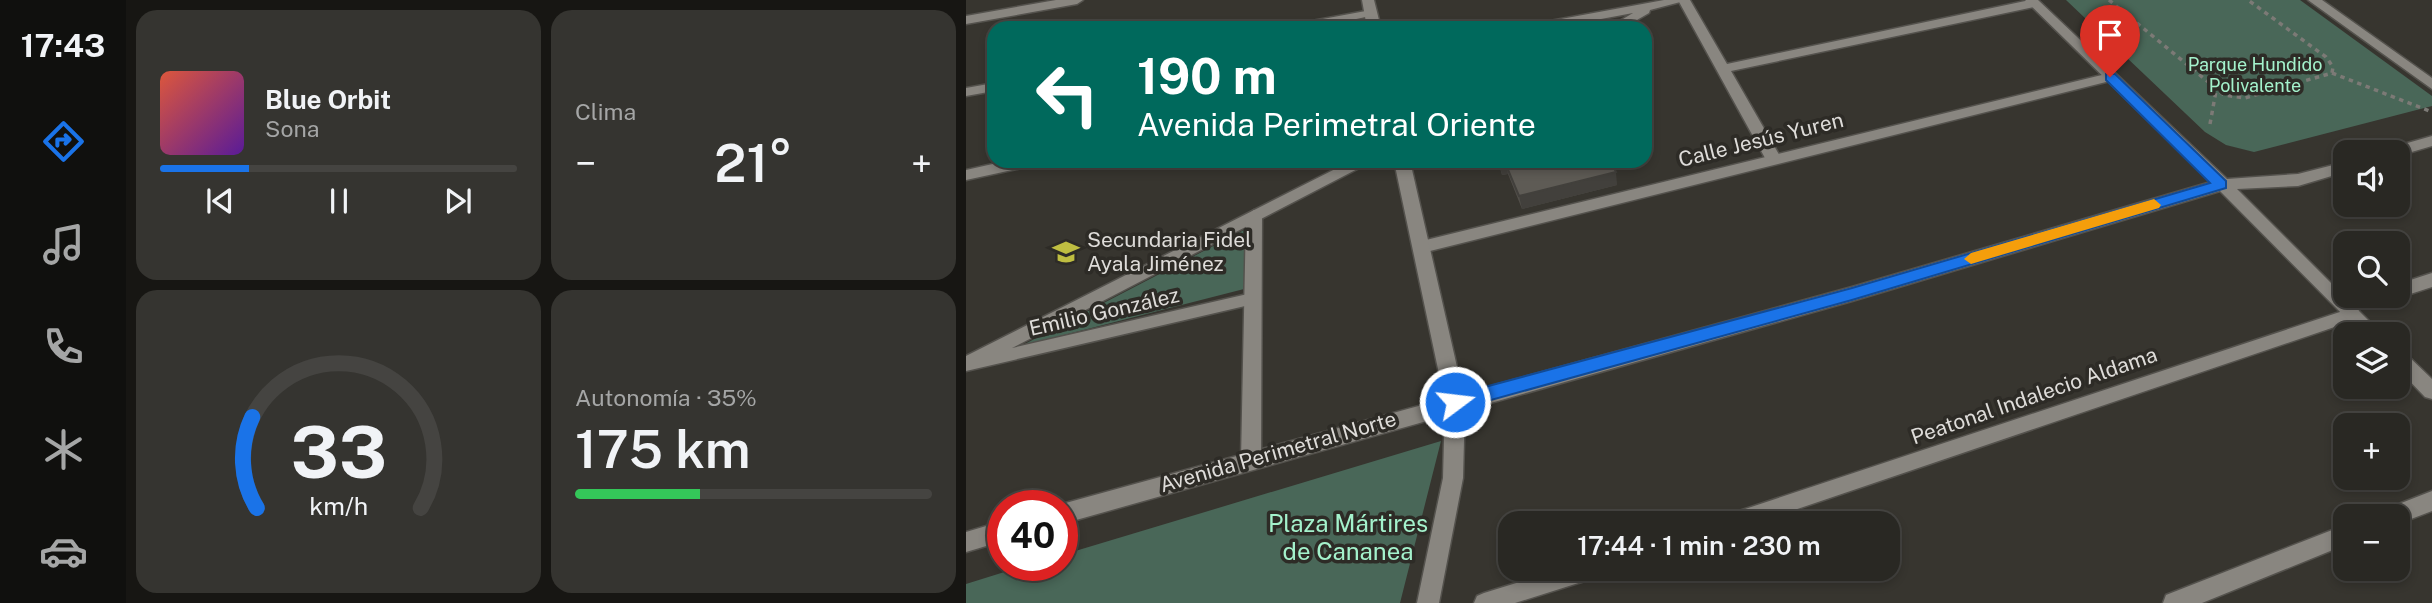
<!DOCTYPE html>
<html lang="es">
<head>
<meta charset="utf-8">
<style>
	:root { --surface:#292823; --page:#353430; --text:#f1f3f6; --muted:#a5a6a6; --line:#454441; --accent:#1a73e8 }
	body { margin:0; font-family:"Public Sans",sans-serif; background:var(--page); color:var(--text); height:100vh; display:flex; flex-direction:column; font-size:26px; white-space:nowrap }
	* { box-sizing:border-box; margin:0 }
	p { font-size:23px; color:var(--muted) }
	.icon { flex:none; width:38px; height:38px; fill:none; stroke:currentColor; stroke-width:2; stroke-linecap:round; stroke-linejoin:round }
	.map { position:relative; flex:1; overflow:hidden }
	.drawer { display:flex; flex-direction:column; gap:10px; padding:10px; background:#171613; width:840px }
	.drawer>* { flex:none }
	.banner { position:absolute; left:21px; top:21px; width:665px; height:147px; border-radius:21px; box-shadow:0 4px 10px #0003,0 0 0 2px var(--line); background:#00695c; color:#fff; overflow:hidden }
	.buttons { position:absolute; left:1367px; top:140px; display:grid; gap:14px }
	.buttons a { display:grid; place-items:center; width:77px; height:77px; border-radius:14px; background:var(--surface); box-shadow:0 4px 10px #0003,0 0 0 2px var(--line); font-size:35px }
	.speed { position:absolute; left:21px; top:490px; display:flex; gap:14px; font-size:35px; font-weight:700; text-align:center }
	.speed>* { display:grid; place-content:center; width:91px; height:91px; border-radius:50%; background:var(--surface); box-shadow:0 4px 10px #0003,0 0 0 2px var(--line); line-height:1 }
	.speed .limit { border:10px solid #d22; background:#fff; color:#111 }
	.pin { position:absolute; display:grid; place-items:center; width:60px; height:60px; color:#fff; margin:-72px -30px; border-radius:50% 50% 50% 0; rotate:-45deg; box-shadow:0 0 7px #0007 }
	.pin .icon { rotate:45deg }
	.me { position:absolute; width:77px; margin:-38px; rotate:75deg; stroke-linejoin:round; filter:drop-shadow(0 0 5px #0008) }
	.turn { display:flex; align-items:center; gap:24px; height:147px; padding:0 35px; font-size:32px }
	.turn .icon { width:91px; height:91px; stroke-width:2.5 }
	.turn b { display:block; font-size:49px; line-height:60px }
	.big { font-size:52px; font-weight:600; line-height:1.1 }
	.drawer .widget { flex:1; display:flex; flex-direction:column; justify-content:center; gap:10px; min-width:0; padding:0 24px; border-radius:21px; background:var(--page) }
	.drawer .dial { align-items:center; gap:0 }
	.dial svg { height:182px; overflow:visible; fill:none; stroke:var(--line); stroke-width:7; stroke-linecap:round; text-anchor:middle }
	.dial text { fill:var(--text); stroke:none }
	.song { display:flex; align-items:center; gap:21px }
	.cover { width:84px; height:84px; border-radius:10px; background:linear-gradient(135deg,hsl(10 70% 55%),hsl(270 70% 35%)) }
	.played { height:7px; border-radius:4px; background:linear-gradient(90deg,var(--accent) 25%,var(--line) 25%) }
	.keys { display:flex; justify-content:space-around; direction:ltr }
	.heat { display:flex; justify-content:space-between; align-items:center; font-size:38px; direction:ltr }
	.charge { height:10px; border-radius:5px; background:linear-gradient(90deg,#34c759 35%,var(--line) 0) }
	.drawer .tiles { flex:1; display:grid; gap:10px; grid-template-columns:repeat(2,1fr) }
	.trip { position:absolute; left:532px; top:511px; width:402px; height:70px; border-radius:21px; background:var(--surface); box-shadow:0 4px 10px #0003,0 0 0 2px var(--line); font-weight:600; line-height:70px; text-align:center }
	main { display:flex; flex:1; min-height:0 }
	.menu { display:flex; flex-direction:column; width:126px; justify-content:space-around; align-items:center; background:#10100e; color:var(--muted) }
	.menu .icon { width:49px; height:49px }
	.menu .active { color:var(--accent) }
	.menu b { font-size:32px; color:var(--text) }
	.map>svg:first-child { display:block }
</style>
</head>
<body>
<main>
<nav class="menu">
<b>17:43</b>
<svg class="icon active" aria-label="directions" viewBox="0 0 24 24"><path d="M12 3l9 9-9 9-9-9zM9 14v-3h6M13 9l2 2-2 2"/></svg>
<svg class="icon" aria-label="music" viewBox="0 0 24 24"><path d="M9 18V5l10-2v13"/><circle cx="6" cy="18" r="3"/><circle cx="16" cy="16" r="3"/></svg>
<svg class="icon" aria-label="phone" viewBox="0 0 24 24"><path d="M5 4h4l2 5-3 2q2 4 5 5l2-3 5 2v4C11 20 4 13 5 4z"/></svg>
<svg class="icon" aria-label="climate" viewBox="0 0 24 24"><path d="M12 3v18M4 7l16 10M4 17L20 7"/></svg>
<svg class="icon" aria-label="car" viewBox="0 0 24 24"><path d="M5 17H2v-5l4-1 3-4h7l3 4 3 1v5h-3M9 17h6M6 11h13"/><circle cx="7" cy="17" r="2"/><circle cx="17" cy="17" r="2"/></svg>
</nav>
<section class="drawer">
<div class="tiles">
<div class="widget">
<div class="song"><i class="cover"></i><div><b>Blue Orbit</b><p>Sona</p></div></div>
<div class="played"></div>
<div class="keys"><svg class="icon" aria-label="previous" viewBox="0 0 24 24"><path d="M18 5L8 12l10 7zM5 5v14"/></svg><svg class="icon" aria-label="pause" viewBox="0 0 24 24"><path d="M8 5v14M16 5v14"/></svg><svg class="icon" aria-label="next" viewBox="0 0 24 24"><path d="M6 5l10 7-10 7zM19 5v14"/></svg></div>
</div>
<div class="widget"><p>Clima</p>
<div class="heat"><a>−</a><b class="big">21°</b><a>+</a></div>
</div>
<div class="widget dial"><svg viewBox="0 0 100 80">
<path d="M14 69A42 42 0 1 1 86 69"/>
<path d="M14 69A42 42 0 0 1 12 29" stroke="#1a73e8"/>
<text x="50" y="56" font-size="32" font-weight="700">33</text>
<text x="50" y="72" font-size="11">km/h</text>
</svg></div>
<div class="widget"><p>Autonomía · 35%</p><b class="big">175 km</b><div class="charge"></div></div>
</div>
</section>
<div class="map">
<svg width="1466" height="603" viewBox="0 0 1466 603">
	<rect width="100%" height="100%" fill="#37352f"/>
	<!-- green -->
	<path fill="#496758" d="M1100 0H1334L1466 96V106L1288 152 1260 145 1239 132Z
		M280 229 278 289 55 346Z
		M475 441 434 603H0V584L61 565H96V555Z"/>
	<g fill="none" stroke-linecap="round" stroke-linejoin="round">
		<!-- lane casing -->
		<g stroke="#54524d" stroke-width="3">
			<path id="lane" d="M698 0H722L684 10 683 13 657 28H642L667 13 587 28H562L568 24Z
				M405 10 409 11V15L348 28H324L330 24Z
				M1144 73 1148 74V80L456 253 449 247 456 241Z
				M28 83V91L0 96V88Z
				M385 161H403L401 164 46 348 286 293 292 295 294 299 292 303 0 371V356Z
				M1386 308 1392 309 1394 314 1392 319 790 523H755L757 517 764 514Z
				M595 569H635L632 576 625 579 549 603H508L511 596 518 593Z"/>
		</g>
		<!-- street casing -->
		<g stroke="#54524d" stroke-width="3">
			<path id="street" d="M90 0H117L111 4 0 24V16Z
				M396 0H408L415 28H401Z
				M712 0H724L761 64 1064 0 1074 3 1068 7 765 71 815 158 807 163 799 158Z
				M1342 0H1356L1466 78V89Z
				M40 161H73L65 166 0 180V170Z
				M428 161H444L499 402 497 478 473 603H451L477 478 479 402Z
				M288 210 296 216 295 460 292 466 285 469 278 466 275 460 280 216Z
				M1466 273V287L1432 298 1426 296H1432V284Z
				M1466 491V511L1432 524V516H1417L1420 509Z
				M1379 525V545L1236 603H1197L1200 595Z"/>
		</g>
		<!-- secondary casing -->
		<g stroke="#54524d" stroke-width="3">
			<path id="secondary" d="M1059 0H1072L1261 179 1332 174 1379 162V172L1332 186 1271 189 1416 334H1396L1254 191 886 301 96 524V506H92L96 504 886 287 1245 182Z
				M1466 136V146L1432 156V152H1421L1424 148Z
				M1432 350 1439 353 1466 379V399L1459 397 1432 369Z
				M37 521V541L0 552V532Z"/>
		</g>
		<!-- path -->
		<path stroke="#7c7a76" stroke-width="3.5" stroke-dasharray="4.5 4.5" stroke-linecap="butt" d="M1143 0 1258 95 1279 98 1366 73 1367 67 1360 57 1282 0
			M1366 73 1466 112
			M1244 124 1250 91"/>
		<!-- lane -->
		<use href="#lane" fill="#898680" fill-rule="evenodd"/>
		<!-- street -->
		<use href="#street" fill="#898680" fill-rule="evenodd"/>
		<!-- secondary -->
		<use href="#secondary" fill="#898680" fill-rule="evenodd"/>
	</g>
	<!-- wall -->
	<path fill="#514e49" d="M532 161H645L651 185 556 209 542 174 536 175Z"/>
	<!-- shaded-wall -->
	<path fill="#42403c" d="M533 161H594L540 165 542 174 536 175Z
		M650 172 651 185 556 209 553 196Z"/>
	<!-- building -->
	<path fill="#5e5b55" stroke="#42403c" stroke-width="2" d="M556 161H645L650 172 553 196 540 165Z"/>
	<!-- route -->
	<path fill="#1a73e8" stroke="#114b97" stroke-width="2" d="M1140 74H1149L1260 181V188L886 300 489 410 483 408 480 402 483 397 489 395 886 288 1244 183 1140 80Z"/>
	<!-- slow -->
	<path fill="#f59e0b" d="M1188 199 1195 205 1193 208 1005 264 998 259 1005 253Z"/>
	<!-- icons -->
	<defs>
		<g id="school-bare" transform="scale(2.1)"><path d="M0-5L7-2L0 1L-7-2ZM-4 1L0 2.5L4 1V4Q0 6-4 4Z" fill="#bfbe41" stroke="#2d2b26" stroke-width="2.5" paint-order="stroke"/></g>
	</defs>
	<g fill-rule="evenodd">
		<use href="#school-bare" x="100" y="252"/>
	</g>
	<g text-anchor="middle" stroke-width="7" stroke-linejoin="round" paint-order="stroke">
		<!-- far-park labels -->
		<g font-size="18" fill="#a4f2cc" stroke="#2d2b26">
			<text x="1289" y="71">Parque Hundido<tspan x="1289" dy="21">Polivalente</tspan></text>
		</g>
		<!-- street labels -->
		<g font-size="21" fill="#dedcd9" stroke="#2d2b26">
			<text transform="translate(795 140) rotate(-14)" y="7">Calle Jesús Yuren</text>
			<text transform="translate(138 312) rotate(-13)" y="7">Emilio González</text>
			<text transform="translate(1068 396) rotate(-19)" y="7">Peatonal Indalecio Aldama</text>
			<text transform="translate(312 452) rotate(-16)" y="7">Avenida Perimetral Norte</text>
		</g>
		<!-- poi labels -->
		<g font-size="21" fill="#dedcd9" stroke="#2d2b26" text-anchor="start">
			<text x="121" y="247">Secundaria Fidel<tspan x="121" dy="24">Ayala Jiménez</tspan></text>
		</g>
		<!-- near-park labels -->
		<g font-size="24" fill="#a4f2cc" stroke="#2d2b26">
			<text x="382" y="532">Plaza Mártires<tspan x="382" dy="28">de Cananea</tspan></text>
		</g>
	</g>
</svg>
<div class="buttons">
<a><svg class="icon" aria-label="sound" viewBox="0 0 24 24"><path d="M4 9h4l5-4v14l-5-4H4zM17 9q2 3 0 6"/></svg></a>
<a><svg class="icon" aria-label="search" viewBox="0 0 24 24"><circle cx="10" cy="10" r="6"/><path d="M15 15l6 6"/></svg></a>
<a><svg class="icon" aria-label="layers" viewBox="0 0 24 24"><path d="M12 4l9 5-9 5-9-5zM3 14l9 5 9-5"/></svg></a>
<a>+</a>
<a>−</a>
</div>
<div class="speed"><div class="limit">40</div></div>
<div class="pin" style="left:1144px;top:77px;background:#d93025"><svg class="icon" aria-label="arrive" viewBox="0 0 24 24"><path d="M6 21V4h12l-3 4 3 4H6"/></svg></div>
<svg class="me" style="left:489px;top:402px" viewBox="-20 -20 40 40"><circle r="17" fill="#1a73e8" stroke="#fff" stroke-width="3"/><path d="M0-11L8 9 0 5-8 9z" fill="#fff"/></svg>
<div class="trip">17:44 · 1 min · 230 m</div>
<div class="banner">
<div class="turn"><svg class="icon" aria-label="left" viewBox="0 0 24 24"><path d="M17 20v-9H6M10 6l-5 5 5 5"/></svg><div><b>190 m</b>Avenida Perimetral Oriente</div></div>
</div>
</div>
</main>
</body>
</html>
